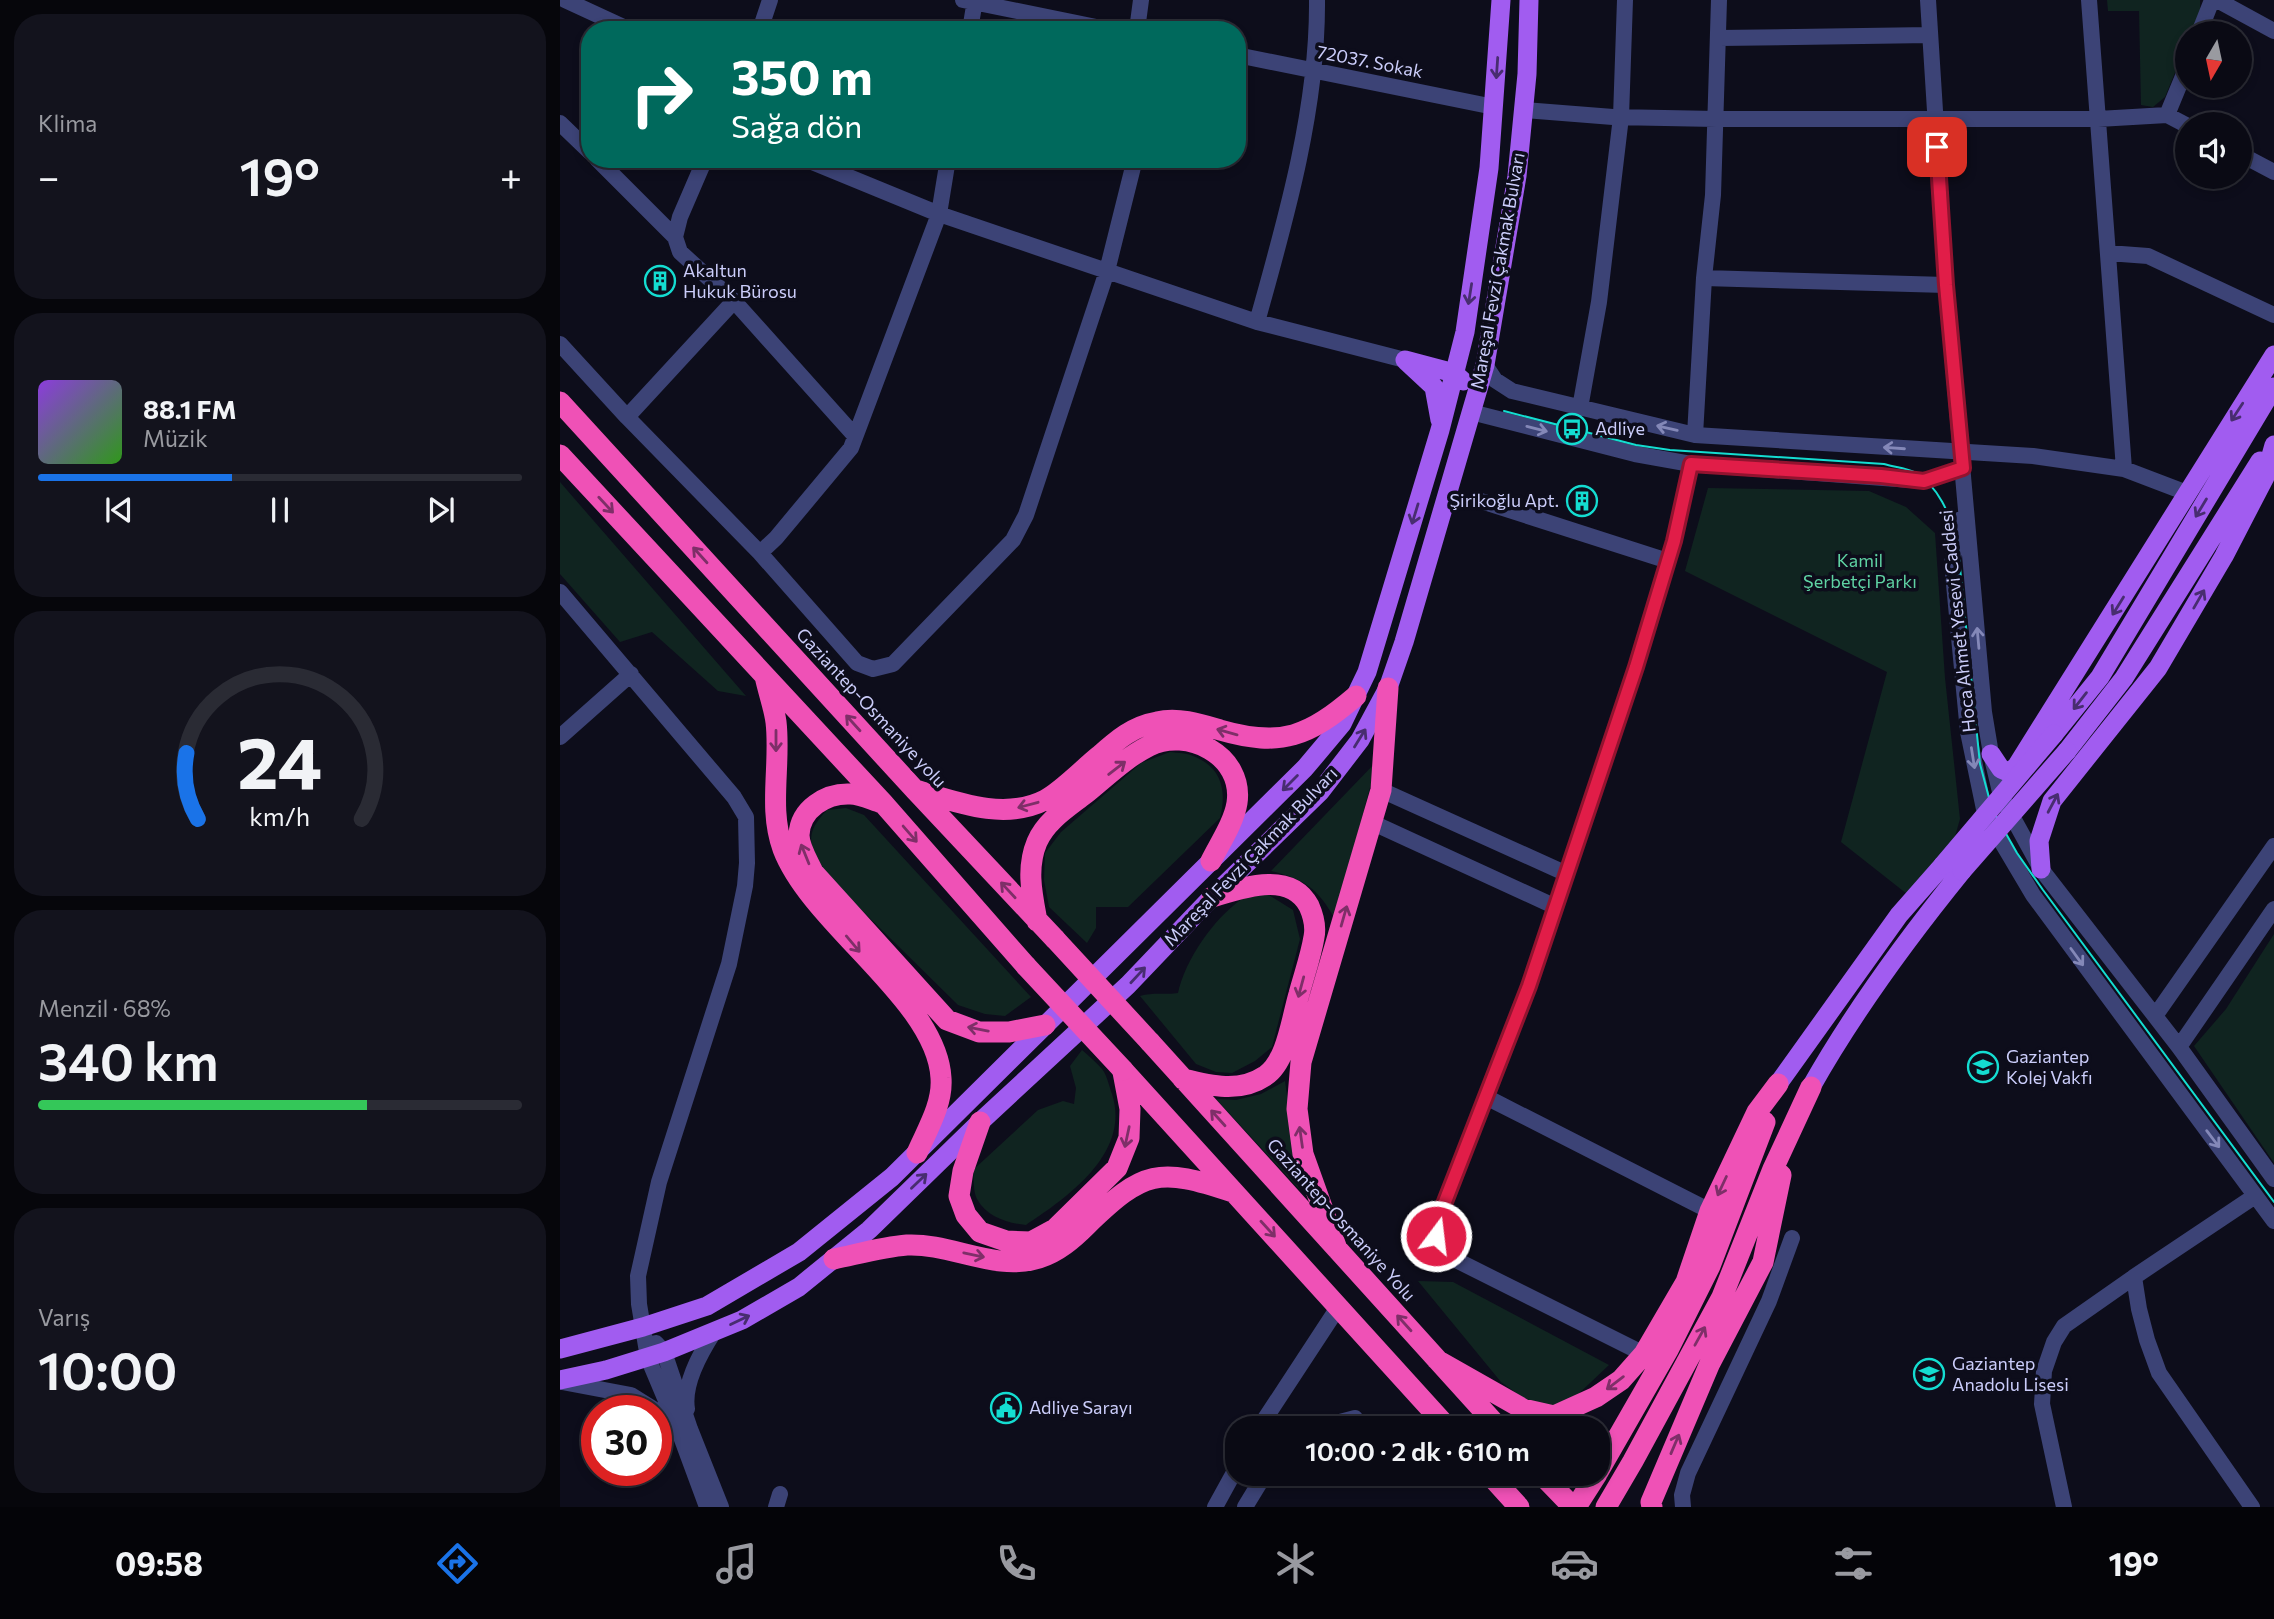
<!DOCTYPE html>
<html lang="tr">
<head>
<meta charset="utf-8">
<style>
	:root { --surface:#0a0a14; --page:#13131d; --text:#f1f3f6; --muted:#999aa0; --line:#2a2b34; --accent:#1a73e8 }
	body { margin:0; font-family:Commissioner,sans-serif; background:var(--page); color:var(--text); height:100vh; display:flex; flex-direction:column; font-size:26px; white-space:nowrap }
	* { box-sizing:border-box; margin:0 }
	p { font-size:23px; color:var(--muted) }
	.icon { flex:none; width:38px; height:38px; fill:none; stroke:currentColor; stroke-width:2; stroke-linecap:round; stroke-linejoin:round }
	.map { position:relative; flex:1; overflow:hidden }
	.details { display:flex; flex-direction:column; gap:14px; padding:14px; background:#06060b; width:560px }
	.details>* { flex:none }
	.banner { position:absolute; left:21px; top:21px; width:665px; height:147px; border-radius:28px; box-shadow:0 4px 10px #0003,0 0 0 2px var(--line); background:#00695c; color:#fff; overflow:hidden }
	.needle { width:46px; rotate:189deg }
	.buttons { position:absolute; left:1615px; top:21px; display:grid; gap:14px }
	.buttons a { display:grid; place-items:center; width:77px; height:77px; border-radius:50%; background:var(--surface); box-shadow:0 4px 10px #0003,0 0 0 2px var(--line); font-size:35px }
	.speed { position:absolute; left:21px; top:1395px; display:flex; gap:14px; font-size:35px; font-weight:700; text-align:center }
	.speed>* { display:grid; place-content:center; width:91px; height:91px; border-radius:50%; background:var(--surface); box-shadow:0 4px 10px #0003,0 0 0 2px var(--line); line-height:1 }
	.speed .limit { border:10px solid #d22; background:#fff; color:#111 }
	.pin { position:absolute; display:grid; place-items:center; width:60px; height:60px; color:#fff; margin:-30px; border-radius:14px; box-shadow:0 4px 10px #0006 }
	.me { position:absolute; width:77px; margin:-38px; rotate:15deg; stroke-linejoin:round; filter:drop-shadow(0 0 5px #0008) }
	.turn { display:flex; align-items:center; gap:24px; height:147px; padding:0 35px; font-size:32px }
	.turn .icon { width:91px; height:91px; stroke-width:2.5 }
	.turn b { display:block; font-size:49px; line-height:60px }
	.big { font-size:52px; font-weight:600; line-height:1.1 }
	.details .widget { flex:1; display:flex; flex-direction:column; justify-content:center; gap:10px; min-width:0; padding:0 24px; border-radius:28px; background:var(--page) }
	.details .dial { align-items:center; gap:0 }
	.dial svg { height:182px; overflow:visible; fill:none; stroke:var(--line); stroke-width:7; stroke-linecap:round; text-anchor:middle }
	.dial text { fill:var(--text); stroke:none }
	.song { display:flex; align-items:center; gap:21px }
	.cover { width:84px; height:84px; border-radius:10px; background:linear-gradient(135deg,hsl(270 70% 55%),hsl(110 70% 35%)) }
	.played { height:7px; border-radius:4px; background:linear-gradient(90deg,var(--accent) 40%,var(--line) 40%) }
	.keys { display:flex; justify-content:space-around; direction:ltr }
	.heat { display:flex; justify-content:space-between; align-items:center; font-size:38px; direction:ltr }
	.charge { height:10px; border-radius:5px; background:linear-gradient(90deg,#34c759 68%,var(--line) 0) }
	.trip { position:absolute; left:665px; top:1416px; width:385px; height:70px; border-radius:28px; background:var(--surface); box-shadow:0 4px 10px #0003,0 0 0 2px var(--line); font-weight:600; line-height:70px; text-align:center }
	.menu { display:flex; height:112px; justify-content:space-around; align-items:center; background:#040408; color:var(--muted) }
	.menu .icon { width:49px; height:49px }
	.menu .on { color:var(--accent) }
	.menu b { font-size:32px; color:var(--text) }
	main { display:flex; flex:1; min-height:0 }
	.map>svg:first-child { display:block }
</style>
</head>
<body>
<main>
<section class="details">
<div class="widget"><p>Klima</p>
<div class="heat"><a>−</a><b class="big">19°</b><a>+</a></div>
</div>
<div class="widget">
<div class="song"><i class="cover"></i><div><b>88.1 FM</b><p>Müzik</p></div></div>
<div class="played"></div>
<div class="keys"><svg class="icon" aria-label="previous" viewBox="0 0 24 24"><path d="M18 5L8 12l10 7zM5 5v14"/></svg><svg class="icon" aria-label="pause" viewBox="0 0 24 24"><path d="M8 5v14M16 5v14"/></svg><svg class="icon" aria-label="next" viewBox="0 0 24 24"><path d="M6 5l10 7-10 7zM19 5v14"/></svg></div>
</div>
<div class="widget dial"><svg viewBox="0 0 100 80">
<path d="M14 69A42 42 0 1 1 86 69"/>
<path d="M14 69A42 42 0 0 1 9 40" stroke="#1a73e8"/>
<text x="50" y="56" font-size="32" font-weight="700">24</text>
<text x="50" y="72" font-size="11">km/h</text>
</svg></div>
<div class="widget"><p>Menzil · 68%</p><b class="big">340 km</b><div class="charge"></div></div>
<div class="widget"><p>Varış</p><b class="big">10:00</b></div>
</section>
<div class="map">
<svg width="1714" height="1507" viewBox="0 0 1714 1507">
	<rect width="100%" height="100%" fill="#0d0d1b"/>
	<!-- green -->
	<path fill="#102420" d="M1547 0H1640V11L1631 33H1628L1627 43 1605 97 1593 107 1581 105 1579 11H1548Z
		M0 482 186 696 158 691 92 632 60 642 0 574Z
		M1148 488 1309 491 1346 507 1375 533 1385 678 1400 819 1392 847 1347 894 1281 842 1327 672 1125 571Z
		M610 752C618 753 627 753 633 756 662 767 667 791 660 818L568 907H536V928L527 943 489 907 484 880 485 853 501 832 581 763Z
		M817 761 775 919C758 889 745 879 711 871Z
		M286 808 304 815 471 997 445 1016 425 1014 398 1005 258 867C249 841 246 832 267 810Z
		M709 895 733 910 740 939 712 1047 695 1061 672 1073 656 1072 636 1064 580 996C593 992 605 995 618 993 625 960 654 918 682 899 689 894 701 895 709 895Z
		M1714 934V1163L1634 1046 1666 1009Z
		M522 1050C529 1056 536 1062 542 1069 547 1075 549 1086 552 1094 571 1153 508 1197 466 1225 447 1223 427 1217 417 1199 413 1192 414 1178 413 1170L478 1110 503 1101 514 1104 516 1088 510 1066Z
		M725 1081 740 1190 656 1099 676 1100 701 1094Z
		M858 1281 893 1282 1049 1365 1012 1400 992 1406 966 1400 941 1382Z"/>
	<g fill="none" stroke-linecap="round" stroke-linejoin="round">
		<!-- minor -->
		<path stroke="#3c4376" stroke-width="16" d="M5 0 70 30
			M403 0 551 30
			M1368 0 1386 285 1424 712 1431 754 1441 796 1481 869 1619 1047 1714 1179
			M1529 0 1564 469
			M1657 0 1714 31
			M200 30 210 0
			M410 30 415 0
			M577 30 581 0
			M1639 33 1652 0
			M1159 38 1370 35
			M677 55 934 107
			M964 110 1053 117 1156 119H1538L1607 115 1628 126
			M1607 115 1628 64
			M0 123 30 152
			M1680 154 1714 172
			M37 159 115 237
			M145 159 120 217 115 237 120 252 174 301 295 436
			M245 159 379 214 697 322 845 360
			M388 159 379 214 291 448 216 538 200 553 297 663 313 669 333 664 453 540 466 515 547 271 575 159
			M1548 253 1588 256 1714 315
			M1144 278 1386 285
			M697 322C726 219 758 107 757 0
			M0 344 67 417 174 301
			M925 365 935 380 952 391 1135 435 1473 456 1564 469 1627 493
			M1020 408 1039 302 1061 117 1065 0
			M911 412 1075 454 1131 464 1364 481 1403 468
			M67 417 200 553
			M1135 435 1144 278 1153 195 1159 0
			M918 500 1108 561
			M1401 519 1392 563 1408 732 1425 814 1473 895 1714 1221
			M0 592 174 797 186 817 187 863 185 886 169 964 99 1182 78 1276 79 1304 88 1358 120 1434 147 1507
			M0 737 71 674
			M821 790 1007 874
			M811 822 996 907
			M1595 1016 1714 846
			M1619 1047 1714 909
			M926 1097 1150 1211
			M96 1343 104 1352 130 1429 161 1507
			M1084 1354 888 1256 876 1236 881 1212 969 986 1076 667 1114 541 1131 464
			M2 1382 71 1395 95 1410
			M127 1409C123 1384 141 1352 154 1332
			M699 1428 779 1306
			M757 1428 795 1418
			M216 1507 220 1494
			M655 1507 677 1467
			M685 1507 705 1474
			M1123 1507 1122 1495 1128 1473 1209 1301 1232 1238
			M1504 1507 1482 1404 1484 1371 1494 1342 1504 1326 1574 1277
			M1692 1507 1599 1373 1587 1340 1579 1309 1574 1277 1695 1196"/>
		<!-- major -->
		<path stroke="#a15cf0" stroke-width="19" d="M845 360 894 373 903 381
			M846 361 874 387 880 420
			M1494 734 1540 677 1714 387
			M1507 751 1564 678 1700 461
			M1431 754 1441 769 1448 772 1456 767 1714 355
			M1481 869 1479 841 1492 801 1598 668 1664 556 1705 477 1714 445
			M1218 1084 1339 915 1383 865
			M1251 1087C1295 1009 1346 940 1402 871
			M0 1349 83 1327 147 1306 239 1252 332 1177 745 768 782 724 807 672 880 430 905 332 929 168 941 0
			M0 1380 46 1370 104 1352 182 1320 239 1287 309 1230 420 1122 568 985 652 897 760 792 800 740 828 688 844 642 925 365 957 176 967 74 969 0"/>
		<!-- highway -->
		<path stroke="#ef51b6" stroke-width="21" d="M0 402 355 790 495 939
			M0 455 323 803 466 966
			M205 676C208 691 214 707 216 722 221 764 208 809 223 849 252 925 377 1000 381 1078 383 1104 367 1130 357 1153
			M356 790C396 802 444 821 485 800 501 792 524 768 539 756 557 740 573 726 597 722 618 717 640 724 660 730 722 748 749 736 796 696
			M322 803C312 800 300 794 290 794 266 793 240 809 239 835 239 847 248 861 253 872L387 1020 419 1032H449L485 1025
			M477 921C472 894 466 868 477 842 486 821 507 808 525 794 545 778 565 758 589 746 627 727 684 755 677 803 674 822 660 843 651 861
			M590 1042 939 1428
			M563 1070 888 1428
			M623 1079C651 1086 680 1093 705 1076 727 1062 732 1017 739 994 744 975 751 956 754 937 756 927 753 915 749 906 730 870 682 888 652 897
			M420 1122 403 1171 399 1196 406 1215 420 1232 446 1241 471 1242 495 1229 557 1168 569 1138 570 1109 563 1072
			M777 1249 743 1154 737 1109 741 1062 821 790 828 688
			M274 1259C298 1254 323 1247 347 1245 391 1243 436 1272 479 1258 498 1252 513 1239 527 1225 584 1170 598 1167 673 1192
			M877 1360 963 1409 994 1416 1036 1397 1061 1380 1084 1354 1126 1282 1150 1211 1197 1112 1218 1084
			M1038 1472 1108 1350 1150 1266 1205 1122
			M929 1474 959 1507
			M981 1474 1013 1507
			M1016 1507 1037 1474
			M1046 1507 1073 1461 1162 1297 1213 1169 1251 1087
			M1092 1507 1091 1502 1150 1363 1203 1262 1221 1175"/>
		<!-- tram -->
		<path stroke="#14ddd1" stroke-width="2" d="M944 411 1076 445 1110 450 1324 464C1334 467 1348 468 1356 473 1379 487 1389 514 1397 538L1420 764 1432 809 1457 853 1483 890 1714 1202"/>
		<!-- major-bridge -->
		<path stroke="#a15cf0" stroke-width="19" d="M1383 865 1494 734
			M1402 871 1507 751"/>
		<!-- highway-bridge -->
		<path stroke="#ef51b6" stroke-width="21" d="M495 939 590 1042
			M466 966 563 1070"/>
	</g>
	<!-- one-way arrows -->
	<defs><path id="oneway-shaft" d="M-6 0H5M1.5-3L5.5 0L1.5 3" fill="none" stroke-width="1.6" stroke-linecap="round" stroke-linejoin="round" transform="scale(1.75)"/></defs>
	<g stroke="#482d70">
		<use href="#oneway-shaft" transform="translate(937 68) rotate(94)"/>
		<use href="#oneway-shaft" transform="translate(910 294) rotate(99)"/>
		<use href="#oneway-shaft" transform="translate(1677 412) rotate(123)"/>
		<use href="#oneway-shaft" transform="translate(1641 508) rotate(121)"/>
		<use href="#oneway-shaft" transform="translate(855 514) rotate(107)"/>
		<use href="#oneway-shaft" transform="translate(1639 599) rotate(-60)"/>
		<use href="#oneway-shaft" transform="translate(1558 606) rotate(122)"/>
		<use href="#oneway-shaft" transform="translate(1520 701) rotate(128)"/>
		<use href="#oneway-shaft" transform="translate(800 738) rotate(-58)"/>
		<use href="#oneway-shaft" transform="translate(730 783) rotate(135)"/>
		<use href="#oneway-shaft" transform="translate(1493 803) rotate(-62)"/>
		<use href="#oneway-shaft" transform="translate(578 975) rotate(-47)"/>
		<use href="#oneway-shaft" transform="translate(359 1181) rotate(-44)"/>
		<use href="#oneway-shaft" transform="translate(180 1320) rotate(-26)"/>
	</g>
	<g stroke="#8488b8">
		<use href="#oneway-shaft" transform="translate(1107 428) rotate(-167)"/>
		<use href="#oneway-shaft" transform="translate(977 429) rotate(14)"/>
		<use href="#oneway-shaft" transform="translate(1334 448) rotate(-176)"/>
		<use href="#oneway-shaft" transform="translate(1418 638) rotate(-95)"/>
		<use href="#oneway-shaft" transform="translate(1413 758) rotate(81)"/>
		<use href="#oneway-shaft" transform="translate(1517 957) rotate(54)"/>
		<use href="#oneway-shaft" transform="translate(1653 1139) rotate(53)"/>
	</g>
	<g stroke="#7e2f68">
		<use href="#oneway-shaft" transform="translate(46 505) rotate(47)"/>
		<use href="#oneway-shaft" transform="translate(140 555) rotate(-132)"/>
		<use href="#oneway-shaft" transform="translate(293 723) rotate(-132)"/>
		<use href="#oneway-shaft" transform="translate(667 732) rotate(-164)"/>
		<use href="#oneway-shaft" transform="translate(216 741) rotate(90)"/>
		<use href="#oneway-shaft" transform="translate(557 768) rotate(-38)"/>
		<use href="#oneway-shaft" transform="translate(468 805) rotate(165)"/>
		<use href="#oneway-shaft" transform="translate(350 834) rotate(49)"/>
		<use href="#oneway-shaft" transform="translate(245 854) rotate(-112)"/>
		<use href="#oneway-shaft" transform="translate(448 890) rotate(-133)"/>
		<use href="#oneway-shaft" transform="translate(784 916) rotate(-74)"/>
		<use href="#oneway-shaft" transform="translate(293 944) rotate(50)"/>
		<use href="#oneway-shaft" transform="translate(741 987) rotate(105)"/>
		<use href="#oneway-shaft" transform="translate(418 1029) rotate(-169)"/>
		<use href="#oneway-shaft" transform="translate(658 1118) rotate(-132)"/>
		<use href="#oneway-shaft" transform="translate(567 1137) rotate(102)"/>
		<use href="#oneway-shaft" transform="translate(741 1137) rotate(-98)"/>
		<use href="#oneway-shaft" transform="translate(1162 1186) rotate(115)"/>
		<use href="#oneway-shaft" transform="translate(708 1229) rotate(48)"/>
		<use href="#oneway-shaft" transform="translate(414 1255) rotate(12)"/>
		<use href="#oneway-shaft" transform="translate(844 1323) rotate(-132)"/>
		<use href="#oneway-shaft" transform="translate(1140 1336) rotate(-61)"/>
		<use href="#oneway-shaft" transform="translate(1055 1383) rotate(143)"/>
		<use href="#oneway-shaft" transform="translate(1115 1444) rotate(-67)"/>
	</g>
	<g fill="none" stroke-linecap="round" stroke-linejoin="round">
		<!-- route casing -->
		<g stroke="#92132f" stroke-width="18">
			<path id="route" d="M876 1236 881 1212 969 986 1076 667 1114 541 1131 464 1321 476 1364 481 1403 468 1386 285 1377 147"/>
		</g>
		<!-- route -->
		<use href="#route" stroke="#e11d48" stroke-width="12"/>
	</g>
	<!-- icons -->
	<defs>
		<g id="building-ring" transform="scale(1.575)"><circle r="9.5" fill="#0d0d1b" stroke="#14ddd1" stroke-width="1.5"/><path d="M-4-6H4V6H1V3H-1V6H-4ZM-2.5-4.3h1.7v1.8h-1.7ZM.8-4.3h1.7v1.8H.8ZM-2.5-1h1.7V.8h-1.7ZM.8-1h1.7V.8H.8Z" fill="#14ddd1"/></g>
		<g id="bus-ring" transform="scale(1.575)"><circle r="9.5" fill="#0d0d1b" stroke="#14ddd1" stroke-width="1.5"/><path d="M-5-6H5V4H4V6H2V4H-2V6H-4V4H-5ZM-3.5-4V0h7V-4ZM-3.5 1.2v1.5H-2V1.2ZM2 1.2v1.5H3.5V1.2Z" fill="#14ddd1"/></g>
		<g id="school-ring" transform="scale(1.575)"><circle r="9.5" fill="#0d0d1b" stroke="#14ddd1" stroke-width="1.5"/><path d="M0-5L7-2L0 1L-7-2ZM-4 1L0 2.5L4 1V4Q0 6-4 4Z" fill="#14ddd1"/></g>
		<g id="civic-ring" transform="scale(1.575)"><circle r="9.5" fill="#0d0d1b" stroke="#14ddd1" stroke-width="1.5"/><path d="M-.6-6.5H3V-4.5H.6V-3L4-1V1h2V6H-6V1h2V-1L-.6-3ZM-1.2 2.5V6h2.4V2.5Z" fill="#14ddd1"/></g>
	</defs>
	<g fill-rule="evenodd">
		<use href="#building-ring" x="100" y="281"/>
		<use href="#bus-ring" x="1012" y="429"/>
		<use href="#building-ring" x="1022" y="501"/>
		<use href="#school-ring" x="1423" y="1067"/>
		<use href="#school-ring" x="1369" y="1374"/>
		<use href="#civic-ring" x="446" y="1408"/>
	</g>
	<g text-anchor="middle" stroke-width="7" stroke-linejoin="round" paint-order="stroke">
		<!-- street labels -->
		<g font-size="18" fill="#cbcdfa" stroke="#0d0d1b">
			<text transform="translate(810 62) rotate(11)" y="6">72037. Sokak</text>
			<text transform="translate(938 271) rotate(-80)" y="6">Mareşal Fevzi Çakmak Bulvarı</text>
			<text transform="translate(1398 621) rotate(-96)" y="6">Hoca Ahmet Yesevi Caddesi</text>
			<text transform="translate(311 708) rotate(47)" y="6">Gaziantep-Osmaniye yolu</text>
			<text transform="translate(691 857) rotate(-46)" y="6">Mareşal Fevzi Çakmak Bulvarı</text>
			<text transform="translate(781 1220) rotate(48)" y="6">Gaziantep-Osmaniye Yolu</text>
		</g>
		<!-- poi labels -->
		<g font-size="18" fill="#cbcdfa" stroke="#0d0d1b" text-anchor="start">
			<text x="123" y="277">Akaltun<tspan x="123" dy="21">Hukuk Bürosu</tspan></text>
			<text x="1035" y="435">Adliye</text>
			<text x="999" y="507" text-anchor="end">Şirikoğlu Apt.</text>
			<text x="1446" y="1063">Gaziantep<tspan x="1446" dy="21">Kolej Vakfı</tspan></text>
			<text x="1392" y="1370">Gaziantep<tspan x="1392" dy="21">Anadolu Lisesi</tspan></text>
			<text x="469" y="1414">Adliye Sarayı</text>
		</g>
		<!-- park labels -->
		<g font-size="18" fill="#5fd2a3" stroke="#0d0d1b">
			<text x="1300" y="567">Kamil<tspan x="1300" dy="21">Şerbetçi Parkı</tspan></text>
		</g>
	</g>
</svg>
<div class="buttons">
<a><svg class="needle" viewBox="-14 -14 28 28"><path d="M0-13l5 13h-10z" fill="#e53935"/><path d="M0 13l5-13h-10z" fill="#999aa0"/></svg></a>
<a><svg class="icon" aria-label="sound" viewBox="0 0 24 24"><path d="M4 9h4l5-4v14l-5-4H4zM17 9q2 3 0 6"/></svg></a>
</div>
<div class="speed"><div class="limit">30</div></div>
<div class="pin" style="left:1377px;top:147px;background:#d93025"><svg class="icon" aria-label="arrive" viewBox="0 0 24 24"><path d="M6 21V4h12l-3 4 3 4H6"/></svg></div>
<svg class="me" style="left:876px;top:1236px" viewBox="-20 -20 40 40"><circle r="17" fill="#e11d48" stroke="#fff" stroke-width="3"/><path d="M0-11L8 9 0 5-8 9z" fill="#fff"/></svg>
<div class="trip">10:00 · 2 dk · 610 m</div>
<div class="banner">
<div class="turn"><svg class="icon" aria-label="right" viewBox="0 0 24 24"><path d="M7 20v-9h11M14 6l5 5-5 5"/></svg><div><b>350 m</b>Sağa dön</div></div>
</div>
</div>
</main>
<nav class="menu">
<b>09:58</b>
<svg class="icon on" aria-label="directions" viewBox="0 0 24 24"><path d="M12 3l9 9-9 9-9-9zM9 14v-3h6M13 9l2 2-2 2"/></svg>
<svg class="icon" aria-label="music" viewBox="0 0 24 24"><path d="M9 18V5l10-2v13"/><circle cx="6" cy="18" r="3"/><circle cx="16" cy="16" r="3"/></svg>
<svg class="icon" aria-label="phone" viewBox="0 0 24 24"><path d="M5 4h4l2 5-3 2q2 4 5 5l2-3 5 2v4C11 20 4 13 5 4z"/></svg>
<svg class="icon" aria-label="climate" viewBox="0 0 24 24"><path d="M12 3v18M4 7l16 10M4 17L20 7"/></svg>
<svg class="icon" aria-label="car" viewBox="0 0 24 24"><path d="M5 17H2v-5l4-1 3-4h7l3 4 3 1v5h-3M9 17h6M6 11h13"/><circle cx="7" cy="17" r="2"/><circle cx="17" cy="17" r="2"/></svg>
<svg class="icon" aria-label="filters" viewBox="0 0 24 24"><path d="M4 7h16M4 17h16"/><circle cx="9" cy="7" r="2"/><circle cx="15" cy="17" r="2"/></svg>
<b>19°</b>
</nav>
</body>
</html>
